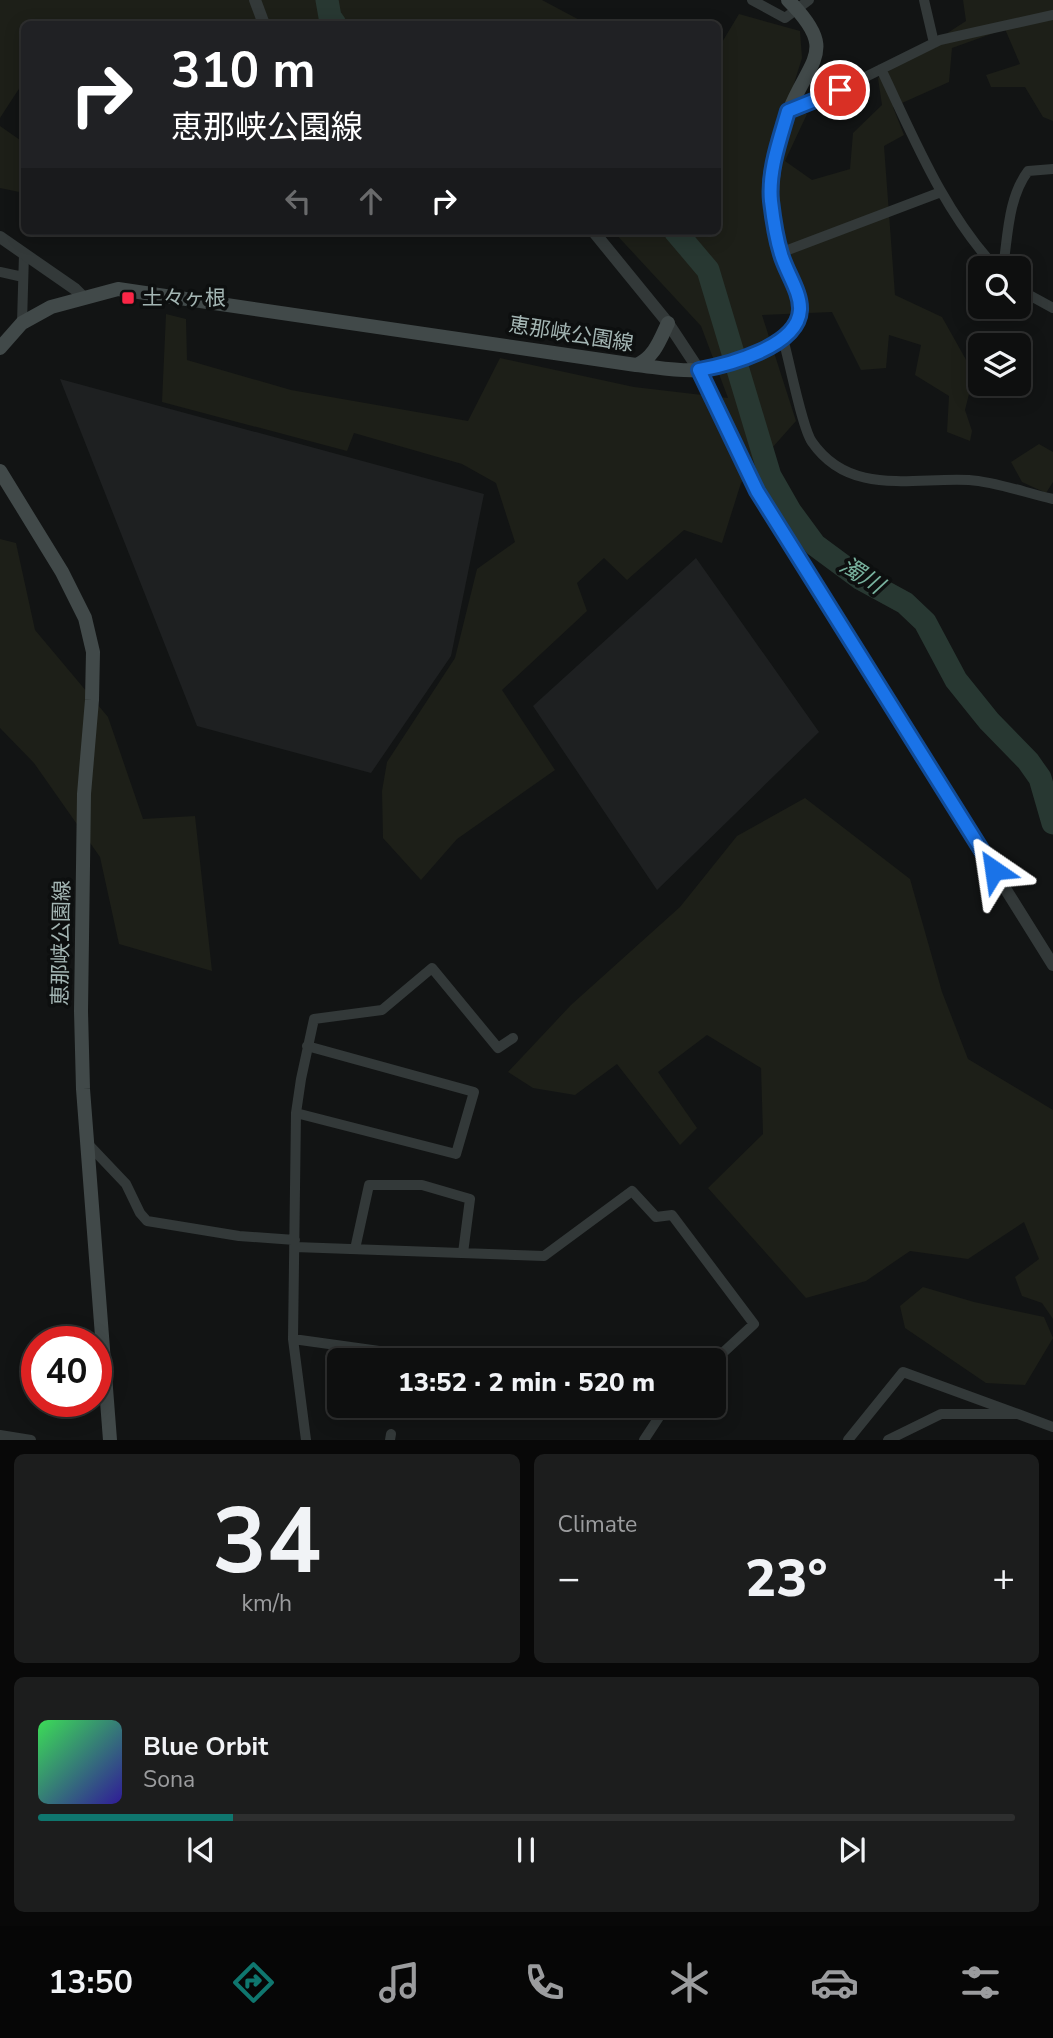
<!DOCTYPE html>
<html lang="en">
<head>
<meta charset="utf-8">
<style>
	:root { --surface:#0e0f0f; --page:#1c1d1d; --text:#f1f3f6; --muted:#9b9c9e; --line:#2e2f2f; --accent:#0f766e }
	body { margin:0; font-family:"Nunito Sans","Noto Sans JP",sans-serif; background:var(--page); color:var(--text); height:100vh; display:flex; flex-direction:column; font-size:26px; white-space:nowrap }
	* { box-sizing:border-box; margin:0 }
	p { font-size:23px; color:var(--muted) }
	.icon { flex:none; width:38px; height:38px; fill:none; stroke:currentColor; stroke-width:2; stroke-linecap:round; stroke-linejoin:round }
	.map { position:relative; height:1440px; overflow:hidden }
	.panel { display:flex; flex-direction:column; gap:14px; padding:14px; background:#080808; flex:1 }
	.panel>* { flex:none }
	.hud { position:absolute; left:21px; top:21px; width:700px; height:214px; border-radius:10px; box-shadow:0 4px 18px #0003,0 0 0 2px var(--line); background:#202124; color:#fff; overflow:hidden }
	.tools { position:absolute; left:968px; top:256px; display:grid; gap:14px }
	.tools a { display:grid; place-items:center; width:63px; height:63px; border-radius:10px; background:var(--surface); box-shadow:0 4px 18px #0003,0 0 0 2px var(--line); font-size:35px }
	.speed { position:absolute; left:21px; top:1326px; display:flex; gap:14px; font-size:35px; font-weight:700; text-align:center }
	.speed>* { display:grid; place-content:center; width:91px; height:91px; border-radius:50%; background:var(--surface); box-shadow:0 4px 18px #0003,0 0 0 2px var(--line); line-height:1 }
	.speed .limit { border:10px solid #d22; background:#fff; color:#111 }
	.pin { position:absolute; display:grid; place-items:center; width:60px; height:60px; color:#fff; margin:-30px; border:4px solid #fff; border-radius:50%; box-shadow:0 2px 7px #0007 }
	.me { position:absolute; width:77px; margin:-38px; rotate:328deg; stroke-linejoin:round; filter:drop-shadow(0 0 5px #0008) }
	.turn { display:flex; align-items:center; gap:24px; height:147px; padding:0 35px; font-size:32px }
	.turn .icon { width:91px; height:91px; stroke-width:2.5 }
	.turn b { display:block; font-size:49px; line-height:60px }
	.lanes { display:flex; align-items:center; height:66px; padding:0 35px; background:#0003; justify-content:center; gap:35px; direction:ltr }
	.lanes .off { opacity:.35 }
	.big { font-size:52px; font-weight:800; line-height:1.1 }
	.panel .card { flex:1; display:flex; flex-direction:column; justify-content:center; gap:10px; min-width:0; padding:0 24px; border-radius:10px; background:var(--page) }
	.panel .dial { align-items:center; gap:0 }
	.dial b { font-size:91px; line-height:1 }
	.song { display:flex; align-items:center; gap:21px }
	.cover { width:84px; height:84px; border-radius:10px; background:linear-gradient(135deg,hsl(130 70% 55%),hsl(250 70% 35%)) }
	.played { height:7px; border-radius:4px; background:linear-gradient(90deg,var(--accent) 20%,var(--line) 20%) }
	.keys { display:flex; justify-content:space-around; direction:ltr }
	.heat { display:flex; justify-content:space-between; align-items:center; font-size:38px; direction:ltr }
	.panel .tiles { flex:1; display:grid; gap:14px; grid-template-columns:1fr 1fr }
	.card:last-child { grid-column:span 2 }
	.trip { position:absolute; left:327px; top:1348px; width:399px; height:70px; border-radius:10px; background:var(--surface); box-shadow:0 4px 18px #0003,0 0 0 2px var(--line); font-weight:800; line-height:70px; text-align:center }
	.dock { display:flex; height:112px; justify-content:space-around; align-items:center; background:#060606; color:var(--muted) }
	.dock .icon { width:49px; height:49px }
	.dock .current { color:var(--accent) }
	.dock b { font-size:32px; color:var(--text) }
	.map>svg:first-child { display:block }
</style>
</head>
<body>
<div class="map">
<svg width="1053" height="1440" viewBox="0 0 1053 1440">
	<rect width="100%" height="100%" fill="#121414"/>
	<!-- built -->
	<path fill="#1e2021" d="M60 379 484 494 451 656 371 773 197 726Z
		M696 558 819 732 657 890 533 706Z"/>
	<!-- green -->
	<path fill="#1d1f18" d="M0 0H542L587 24H24V81L0 118Z
		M963 0H1053V121L1043 117 1025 87H991L986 75 1020 64 1005 29 952 48 949 82 893 107 904 135 884 146 895 295 942 317 974 374 965 410 972 431 970 441 947 432 949 396 915 375 921 345 889 335 886 368 861 370 832 312 762 315 796 421 741 483 722 543 684 530 627 580 604 558 577 583 587 611 502 690 555 770 457 839 421 880 383 838 382 791 387 762 455 658 477 569 515 542 496 483 462 464 354 433 347 451 162 402 166 314 186 319 187 360 291 390 468 421 500 358 634 387 728 398 701 326 613 231H718V49L739 14 800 31 802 58 787 106 807 114 785 161 812 180 850 169 853 133 882 105 878 78 966 21Z
		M0 126 20 140 24 152V193L0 188Z
		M1039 444 1053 452V482L1046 493 1022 482 1011 462Z
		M0 539 16 543 35 630 108 717 143 819 195 816 212 971 119 944 100 857 34 763 0 728Z
		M805 798 910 879 942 992 968 1059 1053 1110V1319L1042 1303 1022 1296 1015 1277 1039 1259 1024 1222 968 1259 910 1251 866 1281 806 1298 708 1188 763 1134 761 1068 707 1035 658 1072 697 1128 680 1145 617 1064 575 1095 533 1088 508 1072 571 1005 680 907 737 836Z
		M923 1287 974 1302 1044 1317 1053 1338 1025 1385 986 1383 905 1328 900 1306Z"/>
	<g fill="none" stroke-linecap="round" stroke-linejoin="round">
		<!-- river -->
		<path stroke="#283832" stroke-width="23" d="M327 0 330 17 335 24
			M675 231 708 270 770 476 790 511 815 545 861 579 905 603 925 622 956 680 989 721 1028 761 1040 778 1053 823"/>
		<!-- minor -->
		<path stroke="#333939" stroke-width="10" d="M752 0 785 18 809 0
			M924 0 934 43
			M881 69C914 138 943 211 996 268
			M789 111 819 100 940 40 1053 15
			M780 253 941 192
			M1003 268C1008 235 1008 198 1028 171L1053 169
			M0 272 23 277
			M1018 289 1053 308
			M22 323 24 254
			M783 339C789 359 802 428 812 442 850 497 913 477 969 480 997 482 1026 493 1053 499
			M296 1113 456 1154 474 1092 307 1046
			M88 1144 126 1184 140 1213 147 1221 239 1236 295 1240
			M295 1247 544 1256 632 1191 656 1217 672 1215 754 1324 714 1361
			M355 1249 369 1185H422L470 1199 463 1253
			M293 1339 444 1360
			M0 1435 31 1440
			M306 1440 293 1339 296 1113 301 1079 314 1019 382 1010 432 968 498 1048 513 1038
			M390 1440 391 1434
			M644 1440 667 1405
			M848 1440 903 1372 1018 1414
			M888 1440 941 1414H1018L1053 1427"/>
		<!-- tertiary -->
		<path stroke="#333939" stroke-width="12" d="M255 0 264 24
			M593 231 668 323 699 370 757 491 1053 965
			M0 237 75 289 84 298"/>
		<!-- secondary -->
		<path stroke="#414949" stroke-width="14" d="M0 348 22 323 51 307 118 289 636 365C656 367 679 372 700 370 726 368 780 349 794 327 810 303 786 275 780 251 774 227 770 202 773 178 775 156 780 132 789 111 810 58 839 51 788 0
			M636 365C654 358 660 340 668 323
			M0 471 62 572 85 618 93 652 92 700 84 794 81 1011 83 1089 110 1440"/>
	</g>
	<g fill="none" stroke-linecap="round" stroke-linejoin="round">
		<!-- route casing -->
		<g stroke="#114b97" stroke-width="18">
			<path id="route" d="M840 90 788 111C780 139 768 171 771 201 773 218 776 238 781 254 786 272 801 292 800 310 798 347 727 365 699 370L757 491 994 870"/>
		</g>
		<!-- route -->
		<use href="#route" stroke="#1a73e8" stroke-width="12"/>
	</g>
	<!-- markers -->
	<rect fill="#f92646" stroke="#0d0f0f" stroke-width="2.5" x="121" y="291" width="14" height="14" rx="3.5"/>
	<g text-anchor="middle" stroke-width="7" stroke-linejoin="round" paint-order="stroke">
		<!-- poi labels -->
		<g font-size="21" fill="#a3b5b3" stroke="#0d0f0f" text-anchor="start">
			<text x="142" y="305">土々ヶ根</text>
		</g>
		<!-- street labels -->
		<g font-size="21" fill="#a3b5b3" stroke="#0d0f0f">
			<text transform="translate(571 334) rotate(9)" y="7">恵那峡公園線</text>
			<text transform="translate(61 943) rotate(-89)" y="7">恵那峡公園線</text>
		</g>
		<!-- water labels -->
		<g font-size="23" font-style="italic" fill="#78b29e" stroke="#0d0f0f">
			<text transform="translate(862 575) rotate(33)" y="8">濁川</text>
		</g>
	</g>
</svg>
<div class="tools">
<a><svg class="icon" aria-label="search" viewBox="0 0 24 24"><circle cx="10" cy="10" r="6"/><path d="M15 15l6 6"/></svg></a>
<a><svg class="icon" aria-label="layers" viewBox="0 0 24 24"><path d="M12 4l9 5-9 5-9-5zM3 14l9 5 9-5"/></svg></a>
</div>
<div class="speed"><div class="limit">40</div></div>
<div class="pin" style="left:840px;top:90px;background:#d93025"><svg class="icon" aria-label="arrive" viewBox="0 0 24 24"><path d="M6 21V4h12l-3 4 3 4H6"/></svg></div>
<svg class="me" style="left:994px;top:870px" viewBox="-20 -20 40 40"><path d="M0-17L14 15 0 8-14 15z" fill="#1a73e8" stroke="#fff" stroke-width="4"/></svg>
<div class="trip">13:52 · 2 min · 520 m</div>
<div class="hud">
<div class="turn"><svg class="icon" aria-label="right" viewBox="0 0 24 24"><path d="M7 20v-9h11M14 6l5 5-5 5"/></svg><div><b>310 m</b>恵那峡公園線</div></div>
<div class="lanes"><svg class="icon off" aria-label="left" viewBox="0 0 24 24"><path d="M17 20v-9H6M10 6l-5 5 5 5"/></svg><svg class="icon off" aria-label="ahead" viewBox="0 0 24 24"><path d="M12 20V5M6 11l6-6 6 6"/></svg><svg class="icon" aria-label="right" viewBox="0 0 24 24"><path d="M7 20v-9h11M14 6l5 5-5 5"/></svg></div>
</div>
</div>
<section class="panel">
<div class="tiles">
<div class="card dial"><b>34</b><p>km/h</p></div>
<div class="card"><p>Climate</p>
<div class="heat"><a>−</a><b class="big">23°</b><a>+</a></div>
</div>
<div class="card">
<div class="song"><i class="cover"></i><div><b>Blue Orbit</b><p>Sona</p></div></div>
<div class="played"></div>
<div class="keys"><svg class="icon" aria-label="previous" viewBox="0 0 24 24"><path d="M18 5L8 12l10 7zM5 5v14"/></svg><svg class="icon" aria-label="pause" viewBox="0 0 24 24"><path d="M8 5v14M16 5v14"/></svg><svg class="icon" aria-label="next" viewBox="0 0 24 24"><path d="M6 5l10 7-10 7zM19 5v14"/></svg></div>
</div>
</div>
</section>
<nav class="dock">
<b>13:50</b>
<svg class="icon current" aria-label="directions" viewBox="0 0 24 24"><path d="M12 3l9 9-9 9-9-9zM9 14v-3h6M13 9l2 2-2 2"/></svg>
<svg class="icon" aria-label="music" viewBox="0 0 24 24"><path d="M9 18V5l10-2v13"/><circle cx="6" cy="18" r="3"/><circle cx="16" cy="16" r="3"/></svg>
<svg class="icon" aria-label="phone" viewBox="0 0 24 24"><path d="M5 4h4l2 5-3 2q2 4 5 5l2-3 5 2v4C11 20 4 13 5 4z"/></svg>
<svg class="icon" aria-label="climate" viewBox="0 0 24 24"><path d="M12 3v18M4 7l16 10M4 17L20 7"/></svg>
<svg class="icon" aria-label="car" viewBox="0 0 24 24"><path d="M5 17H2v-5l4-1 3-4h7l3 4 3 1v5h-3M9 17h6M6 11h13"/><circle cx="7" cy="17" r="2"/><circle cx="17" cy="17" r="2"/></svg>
<svg class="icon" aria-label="filters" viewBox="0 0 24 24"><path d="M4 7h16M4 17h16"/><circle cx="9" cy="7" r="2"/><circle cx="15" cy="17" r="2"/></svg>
</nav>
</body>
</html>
